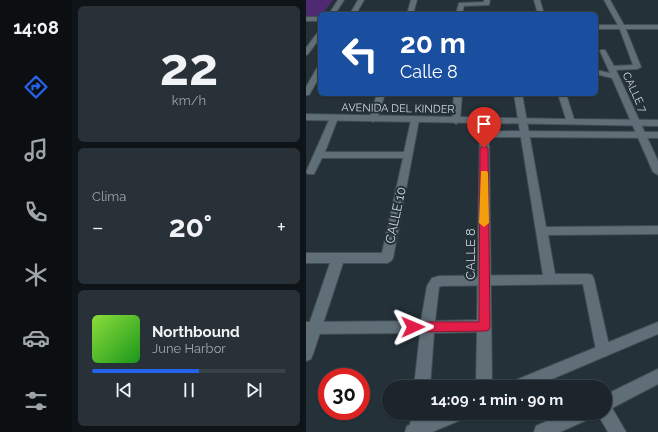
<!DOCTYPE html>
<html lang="es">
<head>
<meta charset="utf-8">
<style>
	:root { --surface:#1b252b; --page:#283137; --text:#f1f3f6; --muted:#a0a5a9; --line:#394247; --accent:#2563eb }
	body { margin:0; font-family:Raleway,sans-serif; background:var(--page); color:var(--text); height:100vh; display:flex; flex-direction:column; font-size:15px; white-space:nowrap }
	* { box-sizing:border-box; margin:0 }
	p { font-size:13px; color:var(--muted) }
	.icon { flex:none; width:22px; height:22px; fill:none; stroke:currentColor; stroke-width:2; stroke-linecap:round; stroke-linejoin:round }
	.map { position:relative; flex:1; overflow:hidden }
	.panel { display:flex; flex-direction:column; gap:6px; padding:6px; background:#0f1418; width:234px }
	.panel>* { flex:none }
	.banner { position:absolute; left:12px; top:12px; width:280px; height:84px; border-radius:6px; box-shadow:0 1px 3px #0004,0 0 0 1px var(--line); background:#1a4fa0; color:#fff; overflow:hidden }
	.speed { position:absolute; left:12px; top:368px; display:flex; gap:8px; font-size:20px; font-weight:700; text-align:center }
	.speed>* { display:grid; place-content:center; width:52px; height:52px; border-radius:50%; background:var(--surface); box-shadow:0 1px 3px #0004,0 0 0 1px var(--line); line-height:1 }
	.speed .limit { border:6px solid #d22; background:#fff; color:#111 }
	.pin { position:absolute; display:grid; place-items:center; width:34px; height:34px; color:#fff; margin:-41px -17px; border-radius:50% 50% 50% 0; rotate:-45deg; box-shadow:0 0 4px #0007 }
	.pin .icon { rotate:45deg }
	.me { position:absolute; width:44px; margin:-22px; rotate:89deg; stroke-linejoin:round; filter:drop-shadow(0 0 3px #0008) }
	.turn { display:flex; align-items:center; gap:14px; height:84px; padding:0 16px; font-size:18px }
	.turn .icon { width:52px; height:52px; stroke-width:2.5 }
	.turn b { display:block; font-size:28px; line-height:34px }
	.big { font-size:30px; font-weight:700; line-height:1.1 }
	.panel .card { flex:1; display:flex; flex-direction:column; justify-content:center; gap:6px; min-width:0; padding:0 14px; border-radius:6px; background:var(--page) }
	.panel .dial { align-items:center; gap:0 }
	.dial b { font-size:52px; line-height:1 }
	.song { display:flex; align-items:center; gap:12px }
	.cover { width:48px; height:48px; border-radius:6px; background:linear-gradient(135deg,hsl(90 70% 55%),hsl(120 70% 35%)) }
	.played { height:4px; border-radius:2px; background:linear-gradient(90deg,var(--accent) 55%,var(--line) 55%) }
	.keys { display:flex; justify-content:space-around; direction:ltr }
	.heat { display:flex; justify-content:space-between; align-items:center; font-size:22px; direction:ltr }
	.trip { position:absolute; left:76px; top:380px; width:230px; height:40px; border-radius:20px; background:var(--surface); box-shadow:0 1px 3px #0004,0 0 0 1px var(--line); font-weight:700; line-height:40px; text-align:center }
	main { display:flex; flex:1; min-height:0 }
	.menu { display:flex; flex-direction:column; width:72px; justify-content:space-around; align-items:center; background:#0b0f11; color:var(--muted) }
	.menu .icon { width:28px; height:28px }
	.menu .active { color:var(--accent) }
	.menu b { font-size:18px; color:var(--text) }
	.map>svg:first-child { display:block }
</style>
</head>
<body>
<main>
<nav class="menu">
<b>14:08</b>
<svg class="icon active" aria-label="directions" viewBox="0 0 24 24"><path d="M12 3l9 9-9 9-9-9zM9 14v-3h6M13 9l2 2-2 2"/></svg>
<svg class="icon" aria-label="music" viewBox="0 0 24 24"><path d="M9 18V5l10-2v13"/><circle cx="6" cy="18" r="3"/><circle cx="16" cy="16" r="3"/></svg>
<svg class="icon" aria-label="phone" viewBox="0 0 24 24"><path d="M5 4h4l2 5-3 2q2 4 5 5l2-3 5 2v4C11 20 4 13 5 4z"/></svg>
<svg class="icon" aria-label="climate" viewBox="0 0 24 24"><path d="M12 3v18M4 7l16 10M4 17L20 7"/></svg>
<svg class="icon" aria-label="car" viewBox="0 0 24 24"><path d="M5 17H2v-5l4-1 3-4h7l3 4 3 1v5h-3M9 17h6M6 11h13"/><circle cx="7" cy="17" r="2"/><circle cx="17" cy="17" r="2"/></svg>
<svg class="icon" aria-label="filters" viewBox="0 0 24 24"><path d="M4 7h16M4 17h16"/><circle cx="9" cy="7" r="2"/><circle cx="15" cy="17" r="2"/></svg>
</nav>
<section class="panel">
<div class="card dial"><b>22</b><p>km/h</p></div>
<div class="card"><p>Clima</p>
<div class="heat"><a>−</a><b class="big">20°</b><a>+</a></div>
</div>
<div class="card">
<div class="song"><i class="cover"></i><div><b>Northbound</b><p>June Harbor</p></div></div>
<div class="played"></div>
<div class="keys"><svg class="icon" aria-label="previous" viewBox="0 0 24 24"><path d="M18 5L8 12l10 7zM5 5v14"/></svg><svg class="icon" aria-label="pause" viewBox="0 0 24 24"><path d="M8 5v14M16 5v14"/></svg><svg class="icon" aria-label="next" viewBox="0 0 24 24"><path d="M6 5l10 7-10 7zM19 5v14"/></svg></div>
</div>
</section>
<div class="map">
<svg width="352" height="432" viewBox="0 0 352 432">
	<rect width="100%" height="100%" fill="#243139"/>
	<!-- green -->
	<path fill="#502973" d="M0 0H27L16 14H14V17H0Z"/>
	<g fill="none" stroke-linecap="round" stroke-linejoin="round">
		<!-- pedestrian casing -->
		<g stroke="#434e54" stroke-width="2">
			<path id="pedestrian" d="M52 0H58L50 14H44Z
				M105 0H111L107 14H101Z
				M178 0H184L183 5 158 6 156 14H150L153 3 178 2Z
				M298 0H304L319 27 335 67 331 69 310 70 352 161V175L347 172 306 78 290 74V70L304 73 294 51 295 50H299L308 66 327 65 313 27Z
				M11 68H14V76L3 95H0V87Z
				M71 94H79L71 119 67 122 63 119Z
				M148 94H156L154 121 150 124 146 121Z
				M208 94H216L240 227 352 226V234L242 235 249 274H282L286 275 288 279 304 350 302 355 297 357 292 355 290 350 277 284 134 286 130 285 128 281 130 277 134 276 237 275Z
				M28 115 32 118 19 152H98L105 120 109 117 113 120 87 258 85 261 81 263H37L7 354 5 359 0 361V333L24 263H0V253H76L97 158H16L8 174H2L0 172 24 118Z"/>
		</g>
		<!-- minor casing -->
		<g stroke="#434e54" stroke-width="2">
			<path id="minor" d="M32 0H38L29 14H23Z
				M228 0H234L238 14H232Z
				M0 17H14V21H0Z
				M290 25H352V29H290Z
				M14 31V38L2 54 0 55V48L12 32Z
				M252 94H260L268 119 352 120V126L182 123V131L352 132V138L183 137 186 387H170L171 332 128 333 124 387H108L114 333 0 334V322L115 321 121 286 126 278 134 276 138 277 140 281 138 285 133 287 129 321 171 320 174 123 0 120V114L260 119Z
				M352 322V334L227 387H202L205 382Z
				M352 369V384L306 408 320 432H302L291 413H299V395Z
				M106 413H122V418L132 413H159L157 419 126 432H99L101 426 104 425Z
				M259 413H285L283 419 254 432H228L230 426Z"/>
		</g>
		<!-- pedestrian -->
		<use href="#pedestrian" fill="#606e78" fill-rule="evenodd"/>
		<!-- minor -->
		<use href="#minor" fill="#606e78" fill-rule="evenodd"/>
	</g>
	<!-- route -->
	<path fill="#e11d48" stroke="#92132f" d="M178 146 182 148 184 326 183 330 179 331 107 332 103 331 101 327 103 324 107 322H173L174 148Z"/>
	<!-- slow -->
	<path fill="#f59e0b" d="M175 171H181L182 173 183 223 178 227 173 223Z"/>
	<g text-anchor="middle" stroke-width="4" stroke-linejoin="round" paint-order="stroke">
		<!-- far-street labels -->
		<g font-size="11" fill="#ced5db" stroke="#243139">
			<text transform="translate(329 92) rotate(65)" y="4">CALLE 7</text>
			<text transform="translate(92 108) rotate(1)" y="4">AVENIDA DEL KINDER</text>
		</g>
		<!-- street labels -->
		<g font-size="13" fill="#ced5db" stroke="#243139">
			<text transform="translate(89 215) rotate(-78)" y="5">CALLE 10</text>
			<text transform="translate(164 254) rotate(-90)" y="5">CALLE 8</text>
		</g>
	</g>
</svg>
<div class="speed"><div class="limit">30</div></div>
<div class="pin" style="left:178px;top:148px;background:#d93025"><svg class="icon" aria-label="arrive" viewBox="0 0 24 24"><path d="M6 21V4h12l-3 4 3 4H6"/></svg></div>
<svg class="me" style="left:107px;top:327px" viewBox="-20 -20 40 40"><path d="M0-17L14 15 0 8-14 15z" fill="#e11d48" stroke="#fff" stroke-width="4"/></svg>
<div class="trip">14:09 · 1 min · 90 m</div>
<div class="banner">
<div class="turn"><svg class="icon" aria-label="left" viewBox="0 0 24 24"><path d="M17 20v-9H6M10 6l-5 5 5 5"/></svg><div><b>20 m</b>Calle 8</div></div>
</div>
</div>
</main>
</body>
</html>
